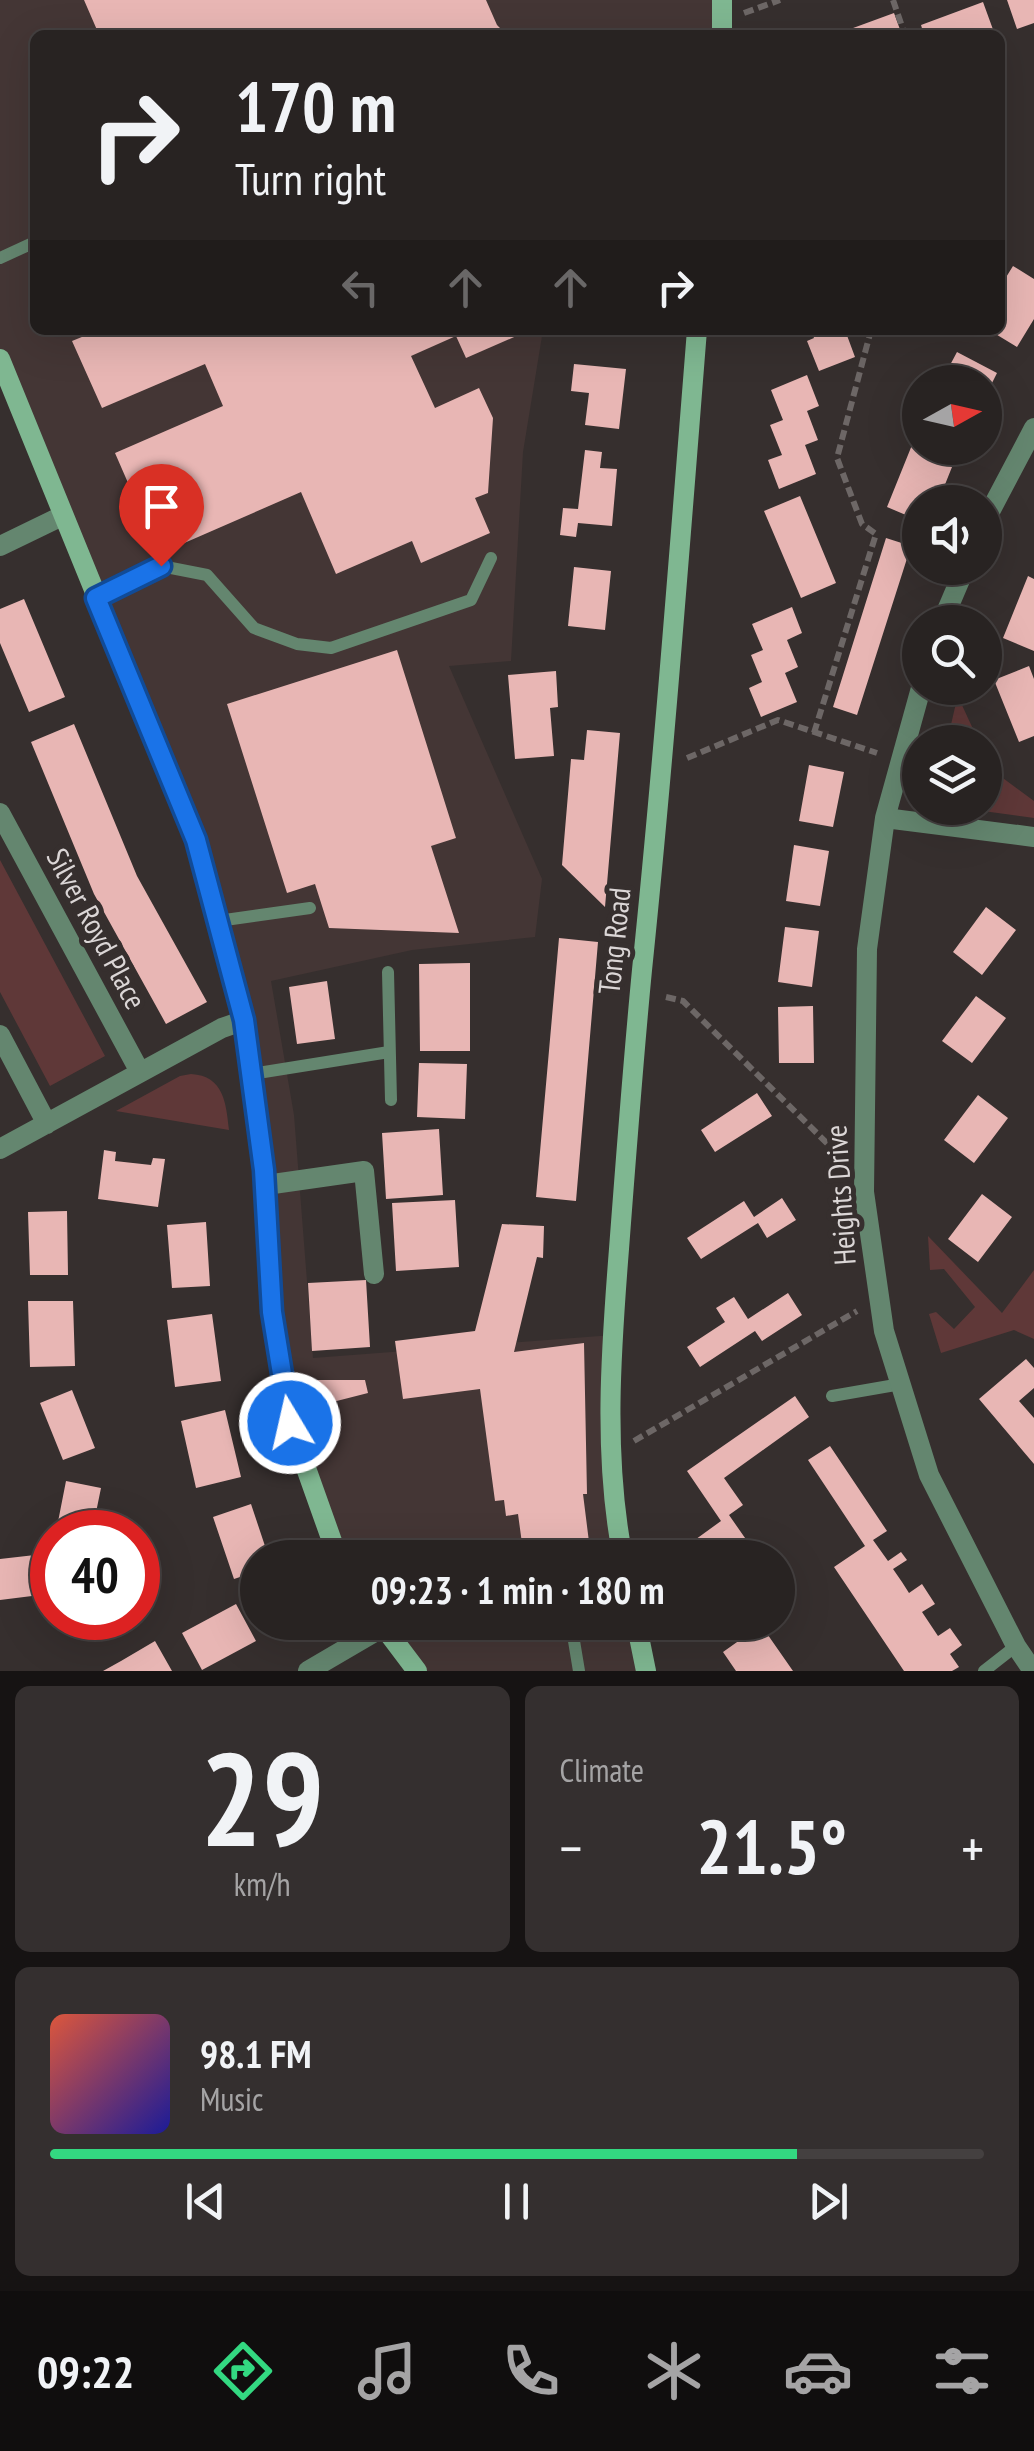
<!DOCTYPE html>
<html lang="en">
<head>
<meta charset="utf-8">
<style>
	:root { --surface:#282322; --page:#342f2f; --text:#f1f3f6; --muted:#a5a4a5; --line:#444040; --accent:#33d881 }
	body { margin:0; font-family:"PT Sans Narrow",sans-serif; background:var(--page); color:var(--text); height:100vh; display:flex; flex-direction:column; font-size:38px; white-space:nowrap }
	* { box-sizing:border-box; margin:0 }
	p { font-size:32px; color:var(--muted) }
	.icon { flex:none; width:55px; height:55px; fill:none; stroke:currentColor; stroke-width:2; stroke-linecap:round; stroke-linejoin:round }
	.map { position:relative; height:1671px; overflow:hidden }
	.drawer { display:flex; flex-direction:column; gap:15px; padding:15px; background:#161313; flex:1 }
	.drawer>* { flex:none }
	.top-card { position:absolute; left:30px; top:30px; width:975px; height:305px; border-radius:15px; box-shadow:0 10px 40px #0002,0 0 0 2px var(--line); background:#282322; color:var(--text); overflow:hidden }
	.needle { width:65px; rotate:82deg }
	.fabs { position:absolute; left:902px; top:365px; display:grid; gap:20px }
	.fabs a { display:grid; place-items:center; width:100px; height:100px; border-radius:50%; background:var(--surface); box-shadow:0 10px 40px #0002,0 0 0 2px var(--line); font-size:50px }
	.speed { position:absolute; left:30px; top:1510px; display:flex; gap:20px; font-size:50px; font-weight:700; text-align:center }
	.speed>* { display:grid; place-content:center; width:130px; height:130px; border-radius:50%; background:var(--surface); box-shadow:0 10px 40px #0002,0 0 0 2px var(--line); line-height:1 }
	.speed .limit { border:15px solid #d22; background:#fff; color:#111 }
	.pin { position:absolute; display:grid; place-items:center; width:85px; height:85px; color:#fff; margin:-102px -42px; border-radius:50% 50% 50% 0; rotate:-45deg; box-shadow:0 0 10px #0007 }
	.pin .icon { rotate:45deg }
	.me { position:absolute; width:110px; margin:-55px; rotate:351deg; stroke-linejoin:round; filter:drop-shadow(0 0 8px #0008) }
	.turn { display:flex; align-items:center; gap:35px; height:210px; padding:0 40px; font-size:45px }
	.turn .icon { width:130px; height:130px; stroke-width:2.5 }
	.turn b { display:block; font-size:70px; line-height:85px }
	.lanes { display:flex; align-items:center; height:95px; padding:0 40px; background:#0003; justify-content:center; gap:50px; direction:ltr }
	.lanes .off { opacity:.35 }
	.big { font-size:75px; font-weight:800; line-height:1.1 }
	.drawer .card { flex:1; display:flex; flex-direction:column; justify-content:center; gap:15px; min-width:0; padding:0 35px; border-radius:15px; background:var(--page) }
	.drawer .dial { align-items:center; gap:0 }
	.dial b { font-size:130px; line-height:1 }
	.song { display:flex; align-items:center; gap:30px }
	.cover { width:120px; height:120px; border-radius:15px; background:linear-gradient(135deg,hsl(10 70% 55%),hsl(240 70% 35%)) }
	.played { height:10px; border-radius:5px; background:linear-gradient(90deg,var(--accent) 80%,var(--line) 80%) }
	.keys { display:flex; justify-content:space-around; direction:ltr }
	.heat { display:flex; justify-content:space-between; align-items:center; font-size:55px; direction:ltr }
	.drawer .tiles { flex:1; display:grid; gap:15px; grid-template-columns:1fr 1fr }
	.card:last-child { grid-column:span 2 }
	.trip { position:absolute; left:240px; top:1540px; width:555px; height:100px; border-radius:50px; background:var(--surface); box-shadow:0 10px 40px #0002,0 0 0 2px var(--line); font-weight:800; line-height:100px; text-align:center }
	.tabs { display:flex; height:160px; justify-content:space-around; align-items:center; background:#100e0e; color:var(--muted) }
	.tabs .icon { width:70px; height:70px }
	.tabs .selected { color:var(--accent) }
	.tabs b { font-size:45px; color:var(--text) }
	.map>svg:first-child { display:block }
</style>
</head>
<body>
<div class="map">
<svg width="1034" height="1671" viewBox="0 0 1034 1671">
	<rect width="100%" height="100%" fill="#362f2e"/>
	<!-- built -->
	<path fill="#443635" d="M0 0H722V35H35V330H543L523 452 511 661 449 666 542 879 535 937 412 950 271 981 294 1115 313 1358 613 1335 623 1557 338 1558 290 1423 245 1020 196 840 0 359Z
		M380 1623H636L646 1671H417Z"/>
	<!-- green -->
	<path fill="#5f3838" d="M956 703H961L979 742H947Z
		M985 755 992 770 1034 801V818L961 808H985Z
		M0 860 105 1056 50 1086 0 992Z
		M191 1074C224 1076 226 1103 229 1130L116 1111 180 1076Z
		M928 1236 1002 1313 1034 1270V1339L1014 1330 941 1353 929 1314 936 1312 954 1329 975 1307 944 1269 930 1270Z"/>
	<!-- building -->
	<path fill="#e8b6b4" d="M84 0H486L497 25 507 35H92L91 32 97 30Z
		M1007 0H1034V23L1017 29Z
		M983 2 995 35H924L921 25Z
		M894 13 902 35H834Z
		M1013 266 1034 279V319L1017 347 989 330H1000V287Z
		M99 330H530L466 358 456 336 411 356 435 408 479 388 493 418 488 493 475 498 490 533 421 563 412 541 336 574 301 492 159 554 115 453 223 406 205 364 102 408 72 341Z
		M811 330H845L855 357 819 371 807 341 814 338Z
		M957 352 997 373 985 397V382H941Z
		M574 364 626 369 619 429 585 425 589 393 571 391Z
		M807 375 819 406 807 411 818 440 805 445 816 474 779 489 768 460 782 455 770 425 783 420 771 390Z
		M912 445 954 462 938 502H920V521L887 507Z
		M585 450 602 452 600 468 617 469 612 526 578 523 576 537 560 535 563 508 578 509Z
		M800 496 836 583 801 598 764 511Z
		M886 538 911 546 857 715 833 707Z
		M574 567 611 571 605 630 568 626Z
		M1028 576 1034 579V651L1003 638Z
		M24 599 65 697 29 712 0 643V609Z
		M792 607 802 633 787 640 798 667 785 673 797 702 761 717 749 688 762 682 751 655 763 650 752 624Z
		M397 650 456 838 431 846 459 933 329 928 315 884 287 893 227 704Z
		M1029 666 1034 679V736L1019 742 994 680Z
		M556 671 558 707 550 708 554 756 515 759 508 675Z
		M74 724 137 876 207 1002 166 1024 94 894 31 742Z
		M587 730 620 733 605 907 562 865 571 759 584 760Z
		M809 765 844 772 833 827 799 821Z
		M794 845 829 851 820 906 786 901Z
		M986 907 1016 930 982 975 953 952Z
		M785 927 819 931 812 987 778 982Z
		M559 938 598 942 576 1201 536 1197Z
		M470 963V1051H420L419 964Z
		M327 981 335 1039 297 1044 289 987Z
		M976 996 1006 1018 972 1063 942 1041Z
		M813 1006 814 1063H779L778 1007Z
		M419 1063 467 1064 465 1119 417 1117Z
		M757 1093 772 1116 715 1152 701 1130Z
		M978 1095 1008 1118 974 1163 944 1140Z
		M439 1129 443 1195 386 1199 382 1133Z
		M104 1150 116 1152 115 1161 151 1165 153 1158 165 1159 158 1207 98 1199Z
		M982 1194 1012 1217 978 1262 948 1239Z
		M782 1198 796 1220 767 1238 758 1223 701 1259 687 1238 744 1201 754 1217Z
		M455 1200 459 1267 396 1271 392 1203Z
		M67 1211 68 1275H30L28 1212Z
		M206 1222 210 1286 172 1288 167 1225Z
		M502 1224 544 1226 543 1258 537 1257 514 1352 584 1343 587 1494H583L591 1558H524L518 1514 506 1516 504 1500 495 1501 480 1389 403 1399 395 1341 475 1331Z
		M366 1280 370 1347 312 1351 308 1283Z
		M788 1293 802 1315 762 1341 755 1331 700 1367 687 1347 725 1322 716 1308 734 1297 748 1319Z
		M28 1301H73L75 1366 30 1367Z
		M212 1314 221 1381 175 1387 167 1320Z
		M1026 1359 1034 1368V1388L1019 1401 1034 1418V1464L979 1399Z
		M317 1380H365L368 1393 321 1405Z
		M72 1390 95 1448 63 1460 40 1403Z
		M795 1396 809 1417 724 1478 743 1505 729 1515 759 1558H703L692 1542 721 1521 687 1471Z
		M225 1410 241 1477 196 1488 181 1421Z
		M830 1446 887 1531 873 1540 888 1561 901 1552 907 1560 893 1569 902 1582 909 1593 922 1584 935 1604 922 1612 938 1636 950 1628 962 1645 950 1654 959 1667 952 1671H904L834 1567 865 1546 808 1460Z
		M66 1481 101 1488 92 1532H56Z
		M251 1504 269 1558H258V1571L234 1579 213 1517Z
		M35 1555 40 1595 0 1600V1559Z
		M236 1604 256 1641 202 1670 182 1633Z
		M748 1622H765L761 1625 793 1671H736L723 1652 754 1630Z
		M155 1641 172 1671H103L121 1661Z"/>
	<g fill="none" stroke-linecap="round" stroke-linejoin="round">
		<!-- path -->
		<path stroke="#6d6766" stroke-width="6" stroke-dasharray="10 5" stroke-linecap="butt" d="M893 0 905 35
			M744 13 780 0
			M814 733 876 534 862 524 837 458 871 330
			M687 758 778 720 877 753
			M666 997 683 1001 839 1155
			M634 1441 857 1311"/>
		<!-- lane -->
		<path stroke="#64866f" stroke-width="12" d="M0 258 35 242
			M96 598 161 566 207 575 254 628 297 644 331 648 471 600 491 558
			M218 921 310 908
			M388 972 391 1100
			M252 1074 389 1052
			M832 1396 901 1384
			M573 1635 579 1671
			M984 1671 1016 1646"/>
		<!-- street -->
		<path stroke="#64866f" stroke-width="20" d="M985 521 1034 428
			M0 546 62 516
			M942 622 965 568
			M921 688 885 818 867 949 864 1192 884 1331 929 1475 1016 1646 1033 1671
			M0 813 140 1072
			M885 818 1034 837
			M0 1035 47 1124
			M0 1149 222 1028 245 1020
			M266 1185 364 1171 374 1274
			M308 1671 383 1627"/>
		<!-- secondary -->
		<path stroke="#7fb791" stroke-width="20" d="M722 35V0
			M0 359 196 840 245 1020 264 1170 272 1312 290 1423 338 1558
			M623 1558C603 1457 611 1350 619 1249 626 1156 633 1063 642 970 664 757 680 543 697 330
			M380 1622 417 1671
			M636 1622 646 1671"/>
	</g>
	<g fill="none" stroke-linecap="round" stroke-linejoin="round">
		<!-- route casing -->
		<g stroke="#114b97" stroke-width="25">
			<path id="route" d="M161 566 96 598 196 840 244 1020 264 1170 272 1312 290 1423"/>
		</g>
		<!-- route -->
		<use href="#route" stroke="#1a73e8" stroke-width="18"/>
	</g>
	<g text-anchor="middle" stroke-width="10" stroke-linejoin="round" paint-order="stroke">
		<!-- street labels -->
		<g font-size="30" fill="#dbd6d6" stroke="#362f2e">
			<text transform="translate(96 929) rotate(62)" y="10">Silver Royd Place</text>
			<text transform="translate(615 941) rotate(-84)" y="10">Tong Road</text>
			<text transform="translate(841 1195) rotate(-94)" y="10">Heights Drive</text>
		</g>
	</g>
</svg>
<div class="fabs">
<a><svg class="needle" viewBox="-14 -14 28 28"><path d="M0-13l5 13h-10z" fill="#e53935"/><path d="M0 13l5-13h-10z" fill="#a5a4a5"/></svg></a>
<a><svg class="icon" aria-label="sound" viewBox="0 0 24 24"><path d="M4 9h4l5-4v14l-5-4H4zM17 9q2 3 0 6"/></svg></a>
<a><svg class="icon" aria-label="search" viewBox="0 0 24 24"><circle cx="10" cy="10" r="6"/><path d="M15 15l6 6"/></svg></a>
<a><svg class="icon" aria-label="layers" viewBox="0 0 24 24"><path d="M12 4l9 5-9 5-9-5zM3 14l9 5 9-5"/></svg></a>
</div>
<div class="speed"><div class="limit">40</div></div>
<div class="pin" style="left:161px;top:566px;background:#d93025"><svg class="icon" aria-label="arrive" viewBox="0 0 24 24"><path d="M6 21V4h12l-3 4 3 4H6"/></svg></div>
<svg class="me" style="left:290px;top:1423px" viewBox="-20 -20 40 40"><circle r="17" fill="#1a73e8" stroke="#fff" stroke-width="3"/><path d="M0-11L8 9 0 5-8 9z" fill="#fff"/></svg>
<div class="trip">09:23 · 1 min · 180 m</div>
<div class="top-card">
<div class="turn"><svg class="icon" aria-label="right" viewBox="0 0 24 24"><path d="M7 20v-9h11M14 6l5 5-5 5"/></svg><div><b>170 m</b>Turn right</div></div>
<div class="lanes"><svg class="icon off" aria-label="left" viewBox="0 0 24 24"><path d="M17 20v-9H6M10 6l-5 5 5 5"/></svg><svg class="icon off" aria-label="ahead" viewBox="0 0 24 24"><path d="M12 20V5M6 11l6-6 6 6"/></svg><svg class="icon off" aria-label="ahead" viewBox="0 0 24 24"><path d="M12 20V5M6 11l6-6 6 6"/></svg><svg class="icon" aria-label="right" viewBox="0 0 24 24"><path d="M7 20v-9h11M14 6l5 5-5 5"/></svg></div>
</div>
</div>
<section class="drawer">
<div class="tiles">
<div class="card dial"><b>29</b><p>km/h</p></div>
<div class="card"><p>Climate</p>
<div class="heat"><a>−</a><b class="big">21.5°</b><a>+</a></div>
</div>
<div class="card">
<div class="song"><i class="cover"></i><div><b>98.1 FM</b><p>Music</p></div></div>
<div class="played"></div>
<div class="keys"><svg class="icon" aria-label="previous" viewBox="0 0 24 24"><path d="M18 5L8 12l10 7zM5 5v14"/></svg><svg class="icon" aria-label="pause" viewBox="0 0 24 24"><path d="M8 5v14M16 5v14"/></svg><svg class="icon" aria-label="next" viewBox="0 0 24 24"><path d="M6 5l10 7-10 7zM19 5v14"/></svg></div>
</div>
</div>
</section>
<nav class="tabs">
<b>09:22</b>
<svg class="icon selected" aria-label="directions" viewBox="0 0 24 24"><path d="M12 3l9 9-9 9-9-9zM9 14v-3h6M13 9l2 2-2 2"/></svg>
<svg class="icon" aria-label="music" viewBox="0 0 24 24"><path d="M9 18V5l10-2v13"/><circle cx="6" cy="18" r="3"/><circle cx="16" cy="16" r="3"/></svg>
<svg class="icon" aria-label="phone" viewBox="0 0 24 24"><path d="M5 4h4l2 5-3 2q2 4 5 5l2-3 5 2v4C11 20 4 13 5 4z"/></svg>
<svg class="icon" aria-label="climate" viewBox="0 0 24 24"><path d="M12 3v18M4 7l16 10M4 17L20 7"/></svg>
<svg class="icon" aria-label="car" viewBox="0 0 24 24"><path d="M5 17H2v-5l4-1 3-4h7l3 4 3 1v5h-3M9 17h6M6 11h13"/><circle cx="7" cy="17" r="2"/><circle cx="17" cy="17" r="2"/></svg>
<svg class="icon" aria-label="filters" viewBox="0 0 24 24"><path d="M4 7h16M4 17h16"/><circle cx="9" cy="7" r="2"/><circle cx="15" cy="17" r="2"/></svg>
</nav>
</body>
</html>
